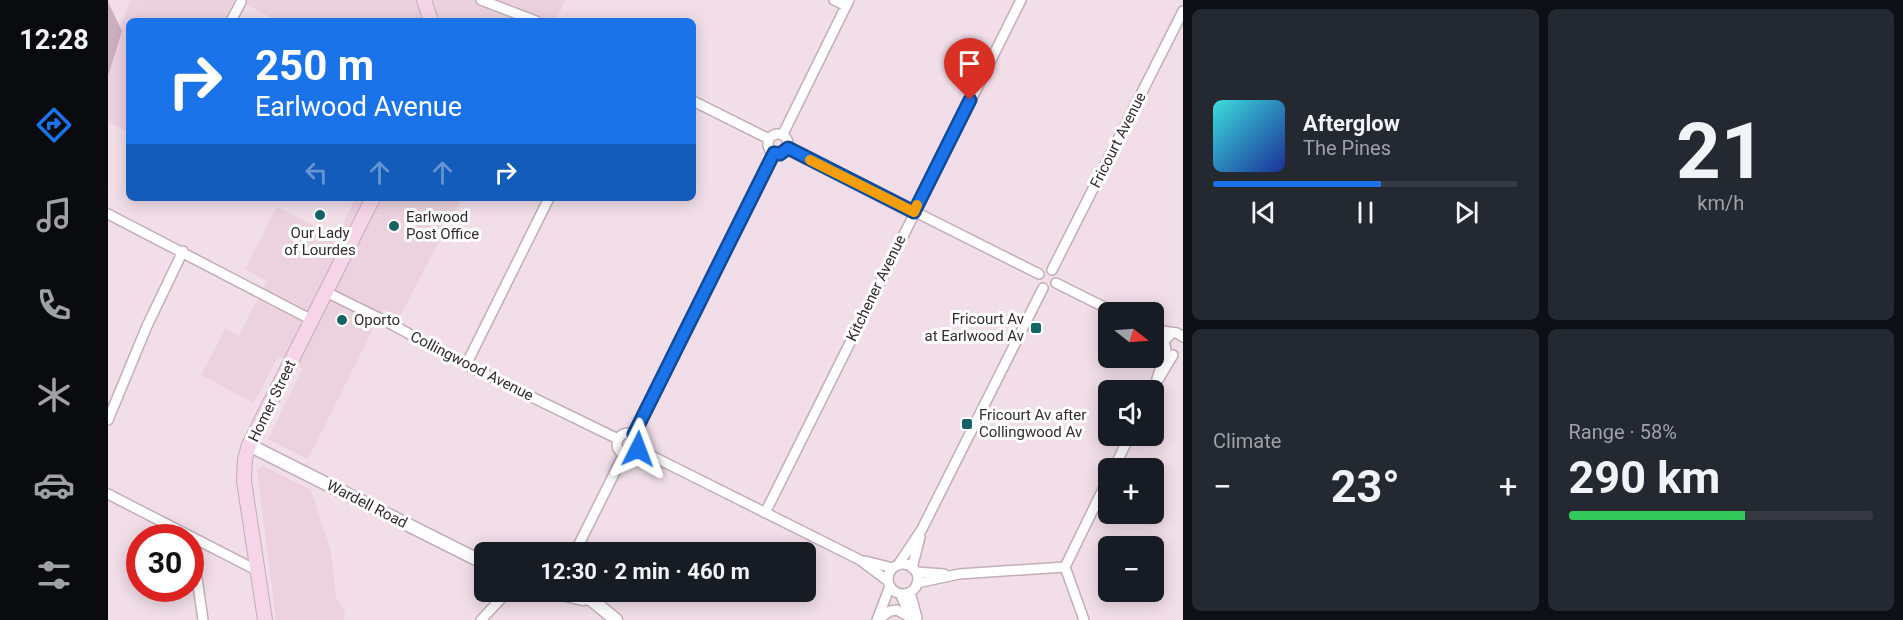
<!DOCTYPE html>
<html lang="en">
<head>
<meta charset="utf-8">
<style>
	:root { --surface:#171b24; --page:#242831; --text:#f1f3f6; --muted:#9ea1a6; --line:#363941; --accent:#1a73e8 }
	body { margin:0; font-family:Roboto,sans-serif; background:var(--page); color:var(--text); height:100vh; display:flex; flex-direction:column; font-size:22px; white-space:nowrap }
	* { box-sizing:border-box; margin:0 }
	p { font-size:20px; color:var(--muted) }
	.icon { flex:none; width:33px; height:33px; fill:none; stroke:currentColor; stroke-width:2; stroke-linecap:round; stroke-linejoin:round }
	.map { position:relative; flex:1; overflow:hidden }
	.drawer { display:flex; flex-direction:column; gap:9px; padding:9px; background:#0d0f14; width:720px }
	.drawer>* { flex:none }
	.banner { position:absolute; left:18px; top:18px; width:570px; height:183px; border-radius:9px; box-shadow:0 3px 15px #0003; background:#1a73e8; color:#fff; overflow:hidden }
	.needle { width:39px; rotate:107deg }
	.buttons { position:absolute; left:990px; top:302px; display:grid; gap:12px }
	.buttons a { display:grid; place-items:center; width:66px; height:66px; border-radius:9px; background:var(--surface); box-shadow:0 3px 15px #0003; font-size:30px }
	.speed { position:absolute; left:18px; top:524px; display:flex; gap:12px; font-size:30px; font-weight:700; text-align:center }
	.speed>* { display:grid; place-content:center; width:78px; height:78px; border-radius:50%; background:var(--surface); box-shadow:0 3px 15px #0003; line-height:1 }
	.speed .limit { border:9px solid #d22; background:#fff; color:#111 }
	.pin { position:absolute; display:grid; place-items:center; width:51px; height:51px; color:#fff; margin:-62px -26px; border-radius:50% 50% 50% 0; rotate:-45deg; box-shadow:0 0 6px #0007 }
	.pin .icon { rotate:45deg }
	.me { position:absolute; width:66px; margin:-33px; rotate:3deg; stroke-linejoin:round; filter:drop-shadow(0 0 4px #0008) }
	.turn { display:flex; align-items:center; gap:21px; height:126px; padding:0 30px; font-size:27px }
	.turn .icon { width:78px; height:78px; stroke-width:2.5 }
	.turn b { display:block; font-size:42px; line-height:51px }
	.lanes { display:flex; align-items:center; height:57px; padding:0 30px; background:#0003; justify-content:center; gap:30px; direction:ltr }
	.lanes .off { opacity:.35 }
	.big { font-size:45px; font-weight:700; line-height:1.1 }
	.drawer .widget { flex:1; display:flex; flex-direction:column; justify-content:center; gap:9px; min-width:0; padding:0 21px; border-radius:9px; background:var(--page) }
	.drawer .dial { align-items:center; gap:0 }
	.dial b { font-size:78px; line-height:1 }
	.song { display:flex; align-items:center; gap:18px }
	.cover { width:72px; height:72px; border-radius:9px; background:linear-gradient(135deg,hsl(180 70% 55%),hsl(230 70% 35%)) }
	.played { height:6px; border-radius:3px; background:linear-gradient(90deg,var(--accent) 55%,var(--line) 55%) }
	.keys { display:flex; justify-content:space-around; direction:ltr }
	.heat { display:flex; justify-content:space-between; align-items:center; font-size:33px; direction:ltr }
	.charge { height:9px; border-radius:4px; background:linear-gradient(90deg,#34c759 58%,var(--line) 0) }
	.drawer .tiles { flex:1; display:grid; gap:9px; grid-template-columns:repeat(2,1fr) }
	.trip { position:absolute; left:366px; top:542px; width:342px; height:60px; border-radius:9px; background:var(--surface); box-shadow:0 3px 15px #0003; font-weight:700; line-height:60px; text-align:center }
	main { display:flex; flex:1; min-height:0 }
	.tab-bar { display:flex; flex-direction:column; width:108px; justify-content:space-around; align-items:center; background:#090b0e; color:var(--muted) }
	.tab-bar .icon { width:42px; height:42px }
	.tab-bar .active { color:var(--accent) }
	.tab-bar b { font-size:27px; color:var(--text) }
	.map>svg:first-child { display:block }
</style>
</head>
<body>
<main>
<nav class="tab-bar">
<b>12:28</b>
<svg class="icon active" aria-label="directions" viewBox="0 0 24 24"><path d="M12 3l9 9-9 9-9-9zM9 14v-3h6M13 9l2 2-2 2"/></svg>
<svg class="icon" aria-label="music" viewBox="0 0 24 24"><path d="M9 18V5l10-2v13"/><circle cx="6" cy="18" r="3"/><circle cx="16" cy="16" r="3"/></svg>
<svg class="icon" aria-label="phone" viewBox="0 0 24 24"><path d="M5 4h4l2 5-3 2q2 4 5 5l2-3 5 2v4C11 20 4 13 5 4z"/></svg>
<svg class="icon" aria-label="climate" viewBox="0 0 24 24"><path d="M12 3v18M4 7l16 10M4 17L20 7"/></svg>
<svg class="icon" aria-label="car" viewBox="0 0 24 24"><path d="M5 17H2v-5l4-1 3-4h7l3 4 3 1v5h-3M9 17h6M6 11h13"/><circle cx="7" cy="17" r="2"/><circle cx="17" cy="17" r="2"/></svg>
<svg class="icon" aria-label="filters" viewBox="0 0 24 24"><path d="M4 7h16M4 17h16"/><circle cx="9" cy="7" r="2"/><circle cx="15" cy="17" r="2"/></svg>
</nav>
<div class="map">
<svg width="1075" height="620" viewBox="0 0 1075 620">
	<rect width="100%" height="100%" fill="#f1dee8"/>
	<!-- built -->
	<path fill="#ecd1de" d="M22 0H126L115 21H21V132L0 122V60Z
		M134 0H457L448 21H169L138 4Z
		M247 198H354L292 316 275 309 200 459 160 439 195 369 170 356 146 403 93 375 117 329 131 336 159 281 137 269 169 207 229 237Z
		M155 466 203 490 223 552 228 597 237 613 236 620H168L149 470Z"/>
	<!-- green -->
	<path fill="#cbafbe" d="M0 2 14 31 0 76Z"/>
	<g fill="none" stroke-linecap="round" stroke-linejoin="round">
		<!-- minor casing -->
		<g stroke="#c1aeb7" stroke-width="12">
			<path id="minor" d="M373 0 428 21
				M726 0 738 6
				M123 21 133 2
				M585 101 661 139
				M660 144a10 10 0 1 1 20 0a10 10 0 1 1-20 0Z
				M675 134 741 0
				M680 148 931 274
				M0 214 204 320
				M944 270 1075 11
				M948 283 1006 312
				M218 292 285 325 358 365 510 439
				M1046 330 1069 333 1075 337
				M358 365 441 198
				M1049 379 1058 350 1056 341 1064 333
				M1044 390 1065 355
				M0 420 39 326 75 251
				M509 444a11 11 0 1 1 22 0a11 11 0 1 1-22 0Z
				M526 434 666 153
				M530 449 752 560 780 581
				M1006 468 1022 435
				M0 494 150 571
				M657 513 913 0
				M83 537 95 620
				M467 552 516 454
				M757 561 785 568
				M780 579a15 15 0 1 1 30 0a15 15 0 1 1-30 0Z
				M790 565 814 529 935 288
				M804 568 812 537
				M808 572 836 574
				M809 583 851 574 957 567
				M802 592 809 618
				M792 594 804 618
				M774 617 782 611 789 610 805 619
				M373 620 400 591
				M769 620 782 586
				M976 620 957 567 1000 479"/>
		</g>
		<!-- tertiary casing -->
		<g stroke="#c1aeb7" stroke-width="15">
			<path id="tertiary" d="M141 445 376 563
				M441 591 475 599
				M467 591 485 601 508 620"/>
		</g>
		<!-- secondary casing -->
		<g stroke="#c1aeb7" stroke-width="16">
			<path id="secondary" d="M316 0 323 21
				M157 620 136 481 137 459 141 445 265 198"/>
		</g>
		<!-- minor -->
		<use href="#minor" stroke="#fff" stroke-width="9"/>
		<!-- tertiary -->
		<use href="#tertiary" stroke="#fff" stroke-width="12"/>
		<!-- secondary -->
		<use href="#secondary" stroke="#f7d5e9" stroke-width="14"/>
	</g>
	<g fill="none" stroke-linecap="round" stroke-linejoin="round">
		<!-- route casing -->
		<g stroke="#114b97" stroke-width="15">
			<path id="route" d="M530 449V439L526 434 666 153 672 154 680 148 806 212 862 100"/>
		</g>
		<!-- route -->
		<use href="#route" stroke="#1a73e8" stroke-width="10"/>
		<!-- slow -->
		<path stroke="#f59e0b" stroke-width="10" d="M702 160 806 212 809 205"/>
	</g>
	<!-- markers -->
	<g fill="#156465" stroke="#fff" stroke-width="2">
		<circle cx="212" cy="215" r="6"/>
		<circle cx="286" cy="226" r="6"/>
		<circle cx="234" cy="320" r="6"/>
		<rect x="922" y="322" width="12" height="12" rx="3"/>
		<rect x="853" y="418" width="12" height="12" rx="3"/>
	</g>
	<g text-anchor="middle" stroke-width="6" stroke-linejoin="round" paint-order="stroke">
		<!-- street labels -->
		<g font-size="15" fill="#332c2f" stroke="#fff">
			<text transform="translate(1010 140) rotate(-63)" y="5">Fricourt Avenue</text>
			<text transform="translate(768 288) rotate(-64)" y="5">Kitchener Avenue</text>
			<text transform="translate(364 366) rotate(27)" y="5">Collingwood Avenue</text>
			<text transform="translate(164 401) rotate(-64)" y="5">Homer Street</text>
			<text transform="translate(259 504) rotate(27)" y="5">Wardell Road</text>
		</g>
		<!-- poi labels -->
		<g font-size="15" fill="#332c2f" stroke="#fff" text-anchor="start">
			<text x="298" y="222">Earlwood<tspan x="298" dy="17">Post Office</tspan></text>
			<text x="212" y="238" text-anchor="middle">Our Lady<tspan x="212" dy="17">of Lourdes</tspan></text>
			<text x="916" y="324" text-anchor="end">Fricourt Av<tspan x="916" dy="17">at Earlwood Av</tspan></text>
			<text x="246" y="325">Oporto</text>
			<text x="871" y="420">Fricourt Av after<tspan x="871" dy="17">Collingwood Av</tspan></text>
		</g>
	</g>
</svg>
<div class="buttons">
<a><svg class="needle" viewBox="-14 -14 28 28"><path d="M0-13l5 13h-10z" fill="#e53935"/><path d="M0 13l5-13h-10z" fill="#9ea1a6"/></svg></a>
<a><svg class="icon" aria-label="sound" viewBox="0 0 24 24"><path d="M4 9h4l5-4v14l-5-4H4zM17 9q2 3 0 6"/></svg></a>
<a>+</a>
<a>−</a>
</div>
<div class="speed"><div class="limit">30</div></div>
<div class="pin" style="left:862px;top:100px;background:#d93025"><svg class="icon" aria-label="arrive" viewBox="0 0 24 24"><path d="M6 21V4h12l-3 4 3 4H6"/></svg></div>
<svg class="me" style="left:530px;top:449px" viewBox="-20 -20 40 40"><path d="M0-17L14 15 0 8-14 15z" fill="#1a73e8" stroke="#fff" stroke-width="4"/></svg>
<div class="trip">12:30 · 2 min · 460 m</div>
<div class="banner">
<div class="turn"><svg class="icon" aria-label="right" viewBox="0 0 24 24"><path d="M7 20v-9h11M14 6l5 5-5 5"/></svg><div><b>250 m</b>Earlwood Avenue</div></div>
<div class="lanes"><svg class="icon off" aria-label="left" viewBox="0 0 24 24"><path d="M17 20v-9H6M10 6l-5 5 5 5"/></svg><svg class="icon off" aria-label="ahead" viewBox="0 0 24 24"><path d="M12 20V5M6 11l6-6 6 6"/></svg><svg class="icon off" aria-label="ahead" viewBox="0 0 24 24"><path d="M12 20V5M6 11l6-6 6 6"/></svg><svg class="icon" aria-label="right" viewBox="0 0 24 24"><path d="M7 20v-9h11M14 6l5 5-5 5"/></svg></div>
</div>
</div>
<section class="drawer">
<div class="tiles">
<div class="widget">
<div class="song"><i class="cover"></i><div><b>Afterglow</b><p>The Pines</p></div></div>
<div class="played"></div>
<div class="keys"><svg class="icon" aria-label="previous" viewBox="0 0 24 24"><path d="M18 5L8 12l10 7zM5 5v14"/></svg><svg class="icon" aria-label="pause" viewBox="0 0 24 24"><path d="M8 5v14M16 5v14"/></svg><svg class="icon" aria-label="next" viewBox="0 0 24 24"><path d="M6 5l10 7-10 7zM19 5v14"/></svg></div>
</div>
<div class="widget dial"><b>21</b><p>km/h</p></div>
<div class="widget"><p>Climate</p>
<div class="heat"><a>−</a><b class="big">23°</b><a>+</a></div>
</div>
<div class="widget"><p>Range · 58%</p><b class="big">290 km</b><div class="charge"></div></div>
</div>
</section>
</main>
</body>
</html>
